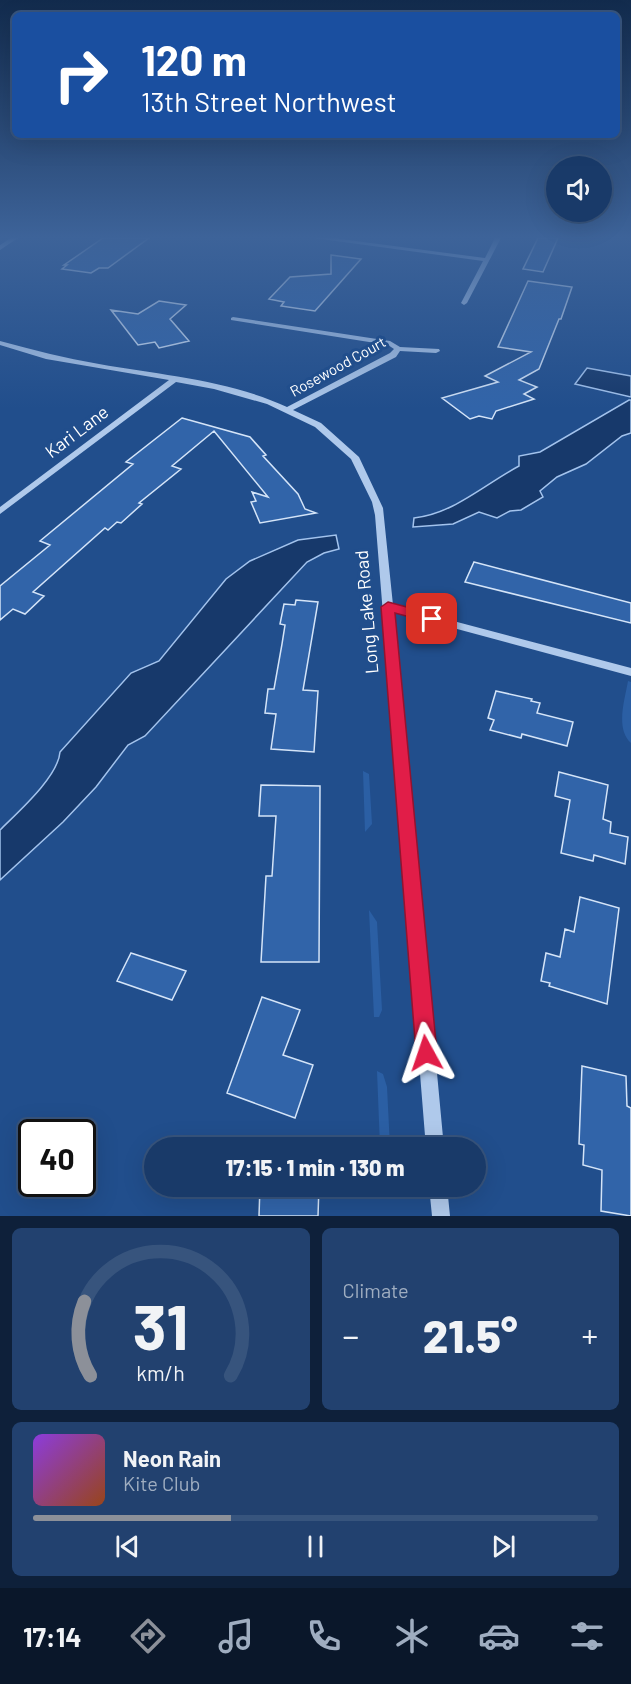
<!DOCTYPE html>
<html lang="en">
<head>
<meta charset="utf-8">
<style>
	:root { --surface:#193a69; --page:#22416f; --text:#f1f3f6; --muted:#9fadc0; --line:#37547d; --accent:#8c9099 }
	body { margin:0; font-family:Barlow,sans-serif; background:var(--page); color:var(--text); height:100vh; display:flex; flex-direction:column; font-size:22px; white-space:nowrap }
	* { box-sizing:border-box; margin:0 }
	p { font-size:20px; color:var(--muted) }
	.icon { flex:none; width:33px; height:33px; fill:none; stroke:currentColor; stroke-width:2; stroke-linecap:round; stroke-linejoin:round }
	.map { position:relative; height:1216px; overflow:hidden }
	.panel { display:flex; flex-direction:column; gap:12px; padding:12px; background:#0e203a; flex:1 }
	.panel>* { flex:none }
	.banner { position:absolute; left:12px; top:12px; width:608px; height:126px; border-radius:9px; box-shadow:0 6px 24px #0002,0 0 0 2px var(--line); background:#1a4fa0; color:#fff; overflow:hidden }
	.fabs { position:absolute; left:546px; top:156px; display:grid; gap:12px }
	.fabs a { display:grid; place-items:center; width:66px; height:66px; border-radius:50%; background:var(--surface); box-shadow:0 6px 24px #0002,0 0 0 2px var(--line); font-size:30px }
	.speed { position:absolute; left:18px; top:1119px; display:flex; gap:12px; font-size:30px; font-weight:700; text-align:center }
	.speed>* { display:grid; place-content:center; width:78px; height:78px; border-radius:50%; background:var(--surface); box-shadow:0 6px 24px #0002,0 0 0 2px var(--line); line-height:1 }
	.speed .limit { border:3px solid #111; border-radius:9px; background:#fff; color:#111 }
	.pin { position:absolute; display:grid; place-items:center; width:51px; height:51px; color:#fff; margin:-26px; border-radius:12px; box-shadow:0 3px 9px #0006 }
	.me { position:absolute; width:66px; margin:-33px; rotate:355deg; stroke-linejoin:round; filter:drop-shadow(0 0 4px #0008) }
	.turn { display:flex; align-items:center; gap:21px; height:126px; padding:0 30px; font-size:27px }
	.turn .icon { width:78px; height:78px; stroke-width:2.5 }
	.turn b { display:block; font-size:42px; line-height:51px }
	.big { font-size:45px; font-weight:800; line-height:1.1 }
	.panel .tile { flex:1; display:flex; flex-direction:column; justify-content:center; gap:9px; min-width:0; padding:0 21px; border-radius:9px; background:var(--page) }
	.panel .dial { align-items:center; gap:0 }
	.dial svg { height:156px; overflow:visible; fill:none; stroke:var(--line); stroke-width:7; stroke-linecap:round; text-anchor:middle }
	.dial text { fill:var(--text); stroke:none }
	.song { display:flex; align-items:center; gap:18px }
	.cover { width:72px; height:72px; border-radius:9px; background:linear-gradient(135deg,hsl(270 70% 55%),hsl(20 70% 35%)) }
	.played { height:6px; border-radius:3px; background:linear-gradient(90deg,var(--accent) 35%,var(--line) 35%) }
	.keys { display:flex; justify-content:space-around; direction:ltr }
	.heat { display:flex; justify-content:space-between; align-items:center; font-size:33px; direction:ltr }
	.panel .tiles { flex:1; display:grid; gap:12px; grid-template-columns:1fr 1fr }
	.tile:last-child { grid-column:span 2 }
	.trip { position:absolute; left:144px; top:1137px; width:342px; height:60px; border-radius:30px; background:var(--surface); box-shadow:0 6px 24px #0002,0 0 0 2px var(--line); font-weight:800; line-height:60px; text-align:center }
	.tabs { display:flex; height:96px; justify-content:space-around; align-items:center; background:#0a172a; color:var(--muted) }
	.tabs .icon { width:42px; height:42px }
	.tabs .on { color:var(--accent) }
	.tabs b { font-size:27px; color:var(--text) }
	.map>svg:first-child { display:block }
</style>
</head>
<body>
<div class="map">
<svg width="631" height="1216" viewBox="0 0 631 1216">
	<rect width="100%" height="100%" fill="#214e8c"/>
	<!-- green -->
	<path fill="#2b5fa4" d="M628 681 631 682V743C615 729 625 699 628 681Z
		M363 771 369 774 372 824 365 832Z
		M369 910 377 922 382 1010 379 1017H374Z
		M377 1071 383 1074 387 1087 390 1147H380Z"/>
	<!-- water -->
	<path fill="#17396b" stroke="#a3c3ed" stroke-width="1.5" d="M587 368 631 376V397L575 384Z
		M629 400H631V433L622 436 586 464 557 477 540 491 543 497 521 510 510 511 497 518 479 512 453 524 413 527 414 518C453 514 485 484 519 466V456L540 452Z
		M336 535 339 549 324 553 307 562 145 736 128 745 96 787 63 822 0 880V830C18 812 58 777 60 752L131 673 159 661 226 579 250 561 298 540Z"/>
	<!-- building -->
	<path fill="#3164a9" stroke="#d4e4f8" stroke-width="1.5" d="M103 238H149L108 268H99L91 273 62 269 67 265H64Z
		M538 238H558L543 272 523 269Z
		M331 255 361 259 315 311 281 306 284 302 269 299 290 277 331 274Z
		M528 281 572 287 561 319H559L539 369 519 380 537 387 524 394 534 399 496 411 492 419 479 416 470 419 442 398 498 382 485 376 531 352 498 347Z
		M159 301 186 305 170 319 189 341 159 348 155 342 138 345 111 310 138 314Z
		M182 418 250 437 266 455 263 456 298 494 305 509 316 513 260 523 251 502 256 501 252 492 268 497 214 431 172 466 181 469 139 503 142 504 121 523 117 522 108 530 105 528 33 592 44 596 25 614 13 609 0 620V586L50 545 40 541 133 464 126 462Z
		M474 562 631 603V623L465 582Z
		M296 600 318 602 303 690 318 691 314 752 271 749 276 714 265 713 268 689H274L282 644 285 625 280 624 284 604 295 605Z
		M496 691 532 699 531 701 540 703 537 713 573 722 567 746 522 734 521 738 490 730 494 720 488 718Z
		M559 772 608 785 603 819 611 822 610 833 628 837 625 864 594 855 593 861 561 853 570 800 555 796Z
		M261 785 320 786 319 962H261L266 876H272L276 816H259Z
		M580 897 619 908 607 1004 549 986 550 983 541 981 546 953 560 957 565 929 574 932Z
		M131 953 186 971 172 1000 117 981Z
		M262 997 300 1010 283 1055 313 1065 295 1118 227 1093Z
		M582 1066 626 1076 627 1106 631 1108V1216L601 1211 602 1170 583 1165 584 1145 579 1144Z
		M260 1186H319L318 1216H259Z"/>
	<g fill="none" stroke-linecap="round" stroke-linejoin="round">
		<!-- minor -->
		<path fill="#afc9eb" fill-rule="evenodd" d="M11 238H18L0 250V245Z
			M314 238H333L485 258 495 238H501L467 303 464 305 461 303 483 261Z
			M233 317 390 341 400 347 439 349 440 351 436 353 400 351 396 357 293 410 321 423 359 457 383 508 393 605 631 668V676L394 612 444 1148H426L375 515 372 502 351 459 315 427 267 404 214 389 176 382 0 514V507L169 380 46 359 0 345V341C33 350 65 358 99 364 161 375 229 380 287 407L390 353 394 349 388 345 231 320V318Z
			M429 1186H447L450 1216H432Z"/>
	</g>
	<!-- sky -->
	<linearGradient id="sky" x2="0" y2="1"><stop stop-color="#122b4d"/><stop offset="0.58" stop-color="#3d6399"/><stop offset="1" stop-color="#3d6399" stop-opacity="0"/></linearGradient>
	<rect width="631" height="409" fill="url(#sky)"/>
	<!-- route -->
	<path fill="#e11d48" stroke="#92132f" stroke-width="1.5" d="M388 602 437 615 439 619 432 623 395 613 437 1053 434 1061 426 1064 419 1061 416 1053 381 607Z"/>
	<g text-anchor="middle" stroke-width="6" stroke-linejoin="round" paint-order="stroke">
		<!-- far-street labels -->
		<g font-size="15" fill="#fff" stroke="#214e8c">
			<text transform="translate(338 367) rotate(-29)" y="5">Rosewood Court</text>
		</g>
		<!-- street labels -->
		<g font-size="18" fill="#fff" stroke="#214e8c">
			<text transform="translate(77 432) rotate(-37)" y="6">Kari Lane</text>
			<text transform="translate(367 612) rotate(-95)" y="6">Long Lake Road</text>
		</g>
	</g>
</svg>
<div class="fabs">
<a><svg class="icon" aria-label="sound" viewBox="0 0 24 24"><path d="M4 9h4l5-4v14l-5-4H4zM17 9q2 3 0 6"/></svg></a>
</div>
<div class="speed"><div class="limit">40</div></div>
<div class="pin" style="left:432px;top:619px;background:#d93025"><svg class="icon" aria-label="arrive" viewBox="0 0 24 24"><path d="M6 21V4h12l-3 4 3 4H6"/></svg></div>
<svg class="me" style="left:426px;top:1053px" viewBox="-20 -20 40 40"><path d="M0-17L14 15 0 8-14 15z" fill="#e11d48" stroke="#fff" stroke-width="4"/></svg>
<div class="trip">17:15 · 1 min · 130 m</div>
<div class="banner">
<div class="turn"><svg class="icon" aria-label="right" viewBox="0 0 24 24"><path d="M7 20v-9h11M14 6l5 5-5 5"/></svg><div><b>120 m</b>13th Street Northwest</div></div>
</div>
</div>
<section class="panel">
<div class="tiles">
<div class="tile dial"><svg viewBox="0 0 100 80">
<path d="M14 69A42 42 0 1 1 86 69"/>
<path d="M14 69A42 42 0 0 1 11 31" stroke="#8c9099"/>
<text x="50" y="56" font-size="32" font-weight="700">31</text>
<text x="50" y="72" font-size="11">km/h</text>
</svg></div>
<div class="tile"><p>Climate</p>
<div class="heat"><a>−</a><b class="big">21.5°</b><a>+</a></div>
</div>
<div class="tile">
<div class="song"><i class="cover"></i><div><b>Neon Rain</b><p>Kite Club</p></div></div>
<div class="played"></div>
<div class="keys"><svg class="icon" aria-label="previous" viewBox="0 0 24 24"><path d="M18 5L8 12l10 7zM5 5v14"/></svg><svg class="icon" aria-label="pause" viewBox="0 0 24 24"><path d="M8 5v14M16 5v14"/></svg><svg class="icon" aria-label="next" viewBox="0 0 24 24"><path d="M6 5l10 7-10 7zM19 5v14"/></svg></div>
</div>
</div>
</section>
<nav class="tabs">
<b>17:14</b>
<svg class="icon on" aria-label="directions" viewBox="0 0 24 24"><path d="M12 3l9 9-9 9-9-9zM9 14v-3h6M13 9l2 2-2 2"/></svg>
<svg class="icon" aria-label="music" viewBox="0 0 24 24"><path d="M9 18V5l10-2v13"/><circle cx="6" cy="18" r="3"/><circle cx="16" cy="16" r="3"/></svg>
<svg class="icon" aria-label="phone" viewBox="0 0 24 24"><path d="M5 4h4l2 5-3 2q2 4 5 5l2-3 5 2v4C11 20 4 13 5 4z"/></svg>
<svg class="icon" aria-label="climate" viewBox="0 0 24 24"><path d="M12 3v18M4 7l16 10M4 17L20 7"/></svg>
<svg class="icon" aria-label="car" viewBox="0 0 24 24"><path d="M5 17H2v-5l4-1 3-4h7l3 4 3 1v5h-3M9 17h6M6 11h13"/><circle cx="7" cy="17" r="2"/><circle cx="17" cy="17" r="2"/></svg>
<svg class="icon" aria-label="filters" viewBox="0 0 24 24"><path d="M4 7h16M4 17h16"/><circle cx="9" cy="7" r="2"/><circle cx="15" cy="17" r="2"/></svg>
</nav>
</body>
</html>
